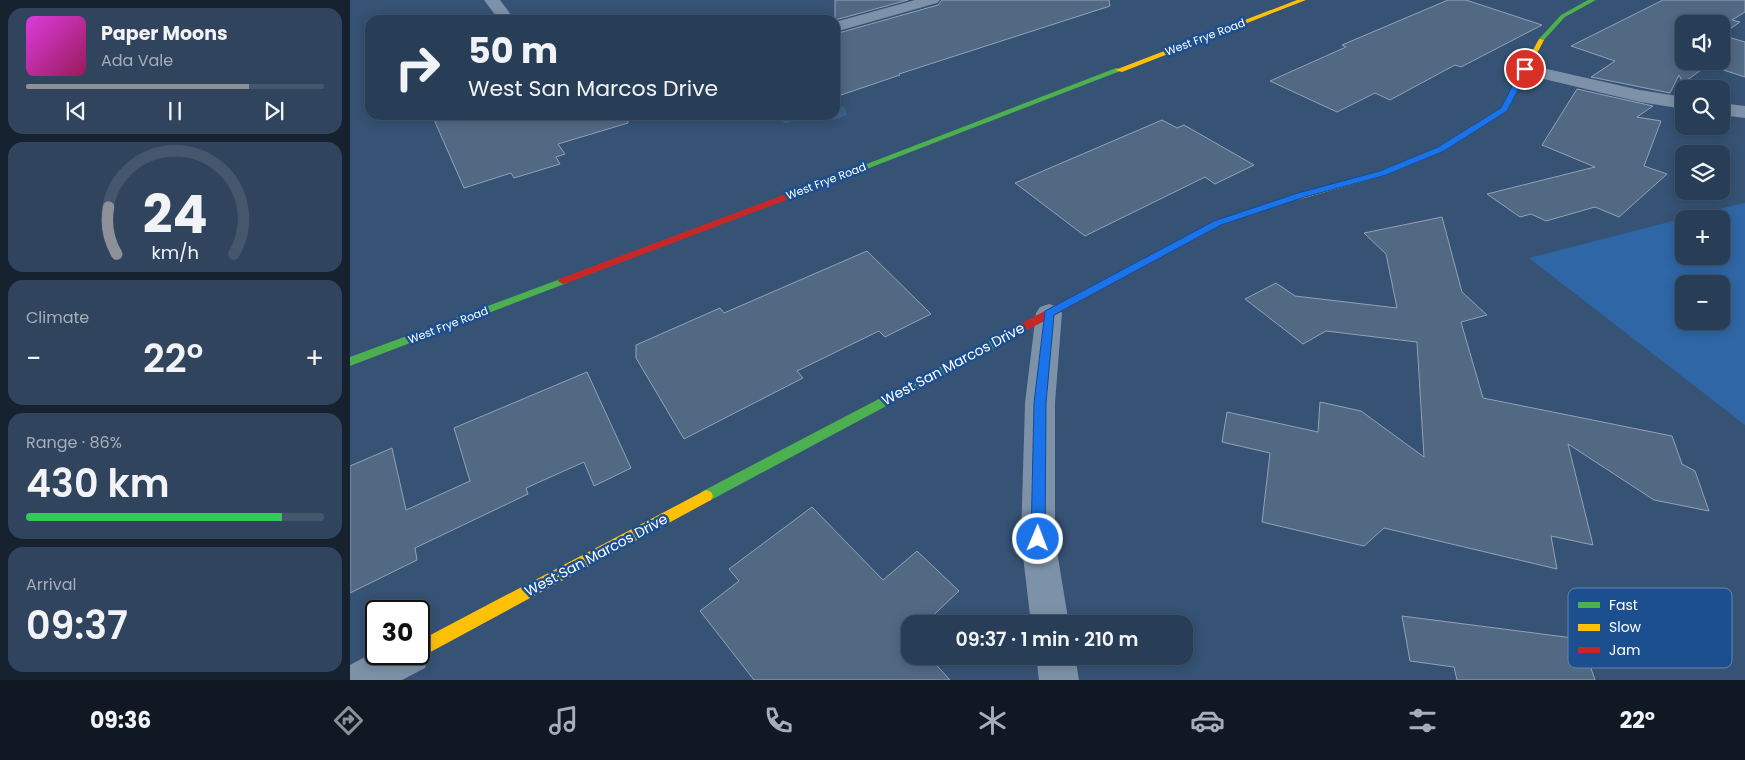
<!DOCTYPE html>
<html lang="en">
<head>
<meta charset="utf-8">
<style>
	:root { --surface:#283e57; --page:#30455d; --text:#f1f3f6; --muted:#a5aeba; --line:#44576d; --accent:#8c9099 }
	body { margin:0; font-family:Poppins,sans-serif; background:var(--page); color:var(--text); height:100vh; display:flex; flex-direction:column; font-size:19px; white-space:nowrap }
	* { box-sizing:border-box; margin:0 }
	p { font-size:16px; color:var(--muted) }
	.icon { flex:none; width:28px; height:28px; fill:none; stroke:currentColor; stroke-width:2; stroke-linecap:round; stroke-linejoin:round }
	.map { position:relative; flex:1; overflow:hidden }
	.sheet { display:flex; flex-direction:column; gap:8px; padding:8px; background:#162230; width:350px }
	.sheet>* { flex:none }
	.hud { position:absolute; left:15px; top:15px; width:475px; height:105px; border-radius:15px; box-shadow:0 2px 12px #0003,0 0 0 1px var(--line); background:#283e57; color:var(--text); overflow:hidden }
	.fabs { position:absolute; left:1325px; top:15px; display:grid; gap:10px }
	.fabs a { display:grid; place-items:center; width:55px; height:55px; border-radius:10px; background:var(--surface); box-shadow:0 2px 12px #0003,0 0 0 1px var(--line); font-size:25px }
	.speed { position:absolute; left:15px; top:600px; display:flex; gap:10px; font-size:25px; font-weight:700; text-align:center }
	.speed>* { display:grid; place-content:center; width:65px; height:65px; border-radius:50%; background:var(--surface); box-shadow:0 2px 12px #0003,0 0 0 1px var(--line); line-height:1 }
	.speed .limit { border:2px solid #111; border-radius:8px; background:#fff; color:#111 }
	.pin { position:absolute; display:grid; place-items:center; width:42px; height:42px; color:#fff; margin:-21px; border:2px solid #fff; border-radius:50%; box-shadow:0 1px 5px #0007 }
	.me { position:absolute; width:55px; margin:-28px; rotate:1deg; stroke-linejoin:round; filter:drop-shadow(0 0 4px #0008) }
	.turn { display:flex; align-items:center; gap:18px; height:105px; padding:0 20px; font-size:22px }
	.turn .icon { width:65px; height:65px; stroke-width:2.5 }
	.turn b { display:block; font-size:35px; line-height:42px }
	.big { font-size:38px; font-weight:600; line-height:1.1 }
	.sheet .card { flex:1; display:flex; flex-direction:column; justify-content:center; gap:8px; min-width:0; padding:0 18px; border-radius:15px; background:var(--page) }
	.sheet .dial { align-items:center; gap:0 }
	.dial svg { height:130px; overflow:visible; fill:none; stroke:var(--line); stroke-width:7; stroke-linecap:round; text-anchor:middle }
	.dial text { fill:var(--text); stroke:none }
	.song { display:flex; align-items:center; gap:15px }
	.cover { width:60px; height:60px; border-radius:8px; background:linear-gradient(135deg,hsl(300 70% 55%),hsl(330 70% 35%)) }
	.played { height:5px; border-radius:2px; background:linear-gradient(90deg,var(--accent) 75%,var(--line) 75%) }
	.keys { display:flex; justify-content:space-around; direction:ltr }
	.heat { display:flex; justify-content:space-between; align-items:center; font-size:28px; direction:ltr }
	.charge { height:8px; border-radius:4px; background:linear-gradient(90deg,#34c759 86%,var(--line) 0) }
	.trip { position:absolute; left:551px; top:615px; width:292px; height:50px; border-radius:15px; background:var(--surface); box-shadow:0 2px 12px #0003,0 0 0 1px var(--line); font-weight:600; line-height:50px; text-align:center }
	.menu { display:flex; height:80px; justify-content:space-around; align-items:center; background:#101923; color:var(--muted) }
	.menu .icon { width:35px; height:35px }
	.menu .selected { color:var(--accent) }
	.menu b { font-size:22px; color:var(--text) }
	main { display:flex; flex:1; min-height:0 }
	.map>svg:first-child { display:block }
</style>
</head>
<body>
<main>
<section class="sheet">
<div class="card">
<div class="song"><i class="cover"></i><div><b>Paper Moons</b><p>Ada Vale</p></div></div>
<div class="played"></div>
<div class="keys"><svg class="icon" aria-label="previous" viewBox="0 0 24 24"><path d="M18 5L8 12l10 7zM5 5v14"/></svg><svg class="icon" aria-label="pause" viewBox="0 0 24 24"><path d="M8 5v14M16 5v14"/></svg><svg class="icon" aria-label="next" viewBox="0 0 24 24"><path d="M6 5l10 7-10 7zM19 5v14"/></svg></div>
</div>
<div class="card dial"><svg viewBox="0 0 100 80">
<path d="M14 69A42 42 0 1 1 86 69"/>
<path d="M14 69A42 42 0 0 1 9 40" stroke="#8c9099"/>
<text x="50" y="56" font-size="32" font-weight="700">24</text>
<text x="50" y="72" font-size="11">km/h</text>
</svg></div>
<div class="card"><p>Climate</p>
<div class="heat"><a>−</a><b class="big">22°</b><a>+</a></div>
</div>
<div class="card"><p>Range · 86%</p><b class="big">430 km</b><div class="charge"></div></div>
<div class="card"><p>Arrival</p><b class="big">09:37</b></div>
</section>
<div class="map">
<svg width="1395" height="680" viewBox="0 0 1395 680">
	<rect width="100%" height="100%" fill="#365274"/>
	<!-- green -->
	<path fill="#2f66a5" fill-rule="evenodd" d="M1395 203V425L1179 258 1381 206ZM1334 219H1371V256H1334ZM1334 284H1371V321H1334Z"/>
	<!-- water -->
	<path fill="#3b618d" d="M485 103 495 108 497 115 485 120 473 117 449 119 436 123 429 120 433 115H485Z"/>
	<!-- building -->
	<path fill="#526984" stroke="#92a2b6" fill-rule="evenodd" d="M485 0H558L485 20Z
		M592 0H759L760 6 549 74 550 75 485 97V34L588 5Z
		M1098 0H1116L1192 25 1111 67 1105 65 1040 100 1025 93 987 112 920 81 996 47 992 45Z
		M1313 0H1395V12L1382 20 1390 22 1371 35 1395 42V77L1358 65 1333 83 1329 75 1320 93 1241 77 1265 61 1221 46ZM1334 24H1371V61H1334Z
		M1227 89 1303 106 1287 117 1311 121 1294 166 1317 174 1269 217 1245 207 1196 221 1181 214 1170 217 1137 194 1245 167 1192 145Z
		M82 115H277L278 123 208 144 215 154 206 157 210 164 164 178 161 173 114 188Z
		M812 120 827 128 834 125 904 165 865 184 855 177 735 236 665 183Z
		M1092 217 1112 292 1137 315 1111 322 1133 398 1322 436 1332 464 1345 471 1359 511 1304 500 1218 444 1243 545 1201 536 1207 569 1034 528 1014 546 912 522 920 453 872 442 877 412 968 432 970 402 1011 411 1074 457 1067 342 976 331 953 344 895 299 926 283 945 296 1047 308 1036 254 1014 233Z
		M517 251 581 314 535 337 529 331 447 371 453 378 334 439 286 358V345L370 308 374 313Z
		M237 372 281 468 244 486 234 462 176 488 178 494 65 548 67 560 0 593V466L42 448 56 510 120 481 104 428Z
		M462 507 533 580 567 551 609 591 574 624H560V656H578L600 680H404L350 611 389 581 379 569Z
		M1052 616 1231 639 1245 680H1107L1104 667 1060 661Z"/>
	<g fill="none" stroke-linecap="round" stroke-linejoin="round">
		<!-- street -->
		<path fill="#7d92a8" fill-rule="evenodd" d="M134 0H150L165 20H149Z
			M565 0H590L587 3 485 32V22Z
			M1175 64 1290 90 1334 97V109L1290 102 1169 73 1166 69 1169 65Z
			M1371 103 1395 106V118L1371 115Z
			M699 304 708 307 712 313 705 403V539L719 624H681L671 539 675 403 686 313 690 307Z
			M69 638 75 640 80 654 75 668 52 680H0V665L26 651V654H69Z
			M686 656H725L729 680H689Z"/>
		<!-- fast -->
		<path fill="#4caf50" fill-rule="evenodd" d="M1238 0H1246L1215 17 1193 41H1189V39L1211 15Z
			M766 68 773 70 452 194H446L444 192Z
			M213 278 217 279 218 281 217 283 0 366V357Z
			M659 331 663 332 665 335 663 338 361 500 356 502 351 500 349 496 351 492Z"/>
		<!-- slow -->
		<path fill="#ffc107" fill-rule="evenodd" d="M947 0H956L772 72 765 70Z
			M1189 39 1194 40 1157 111 1094 151 1036 175 947 200 942 197 944 195 1030 171 1088 147 1151 108Z
			M356 490 361 492 363 496 361 500 75 655 69 657 63 655 69 654V641Z"/>
		<!-- jam -->
		<path fill="#c62828" fill-rule="evenodd" d="M449 189 452 190V194L217 283 213 284 208 281 209 279Z
			M947 194 950 195V199L871 225 663 338H655L653 335 655 332 865 221Z"/>
	</g>
	<!-- route -->
	<path fill="#1a73e8" stroke="#114b97" d="M1175 67 1179 69 1157 111 1094 151 1036 175 955 197 871 225 704 315 696 403 695 539 693 544 688 545 683 544 681 539 684 403 695 311 864 221 948 193 1030 171 1088 147 1151 108 1171 69Z"/>
	<g text-anchor="middle" stroke-width="5" stroke-linejoin="round" paint-order="stroke">
		<!-- far-street labels -->
		<g font-size="11" fill="#fff" stroke="#1b4f8f">
			<text transform="translate(855 37) rotate(-21)" y="4">West Frye Road</text>
			<text transform="translate(476 181) rotate(-21)" y="4">West Frye Road</text>
			<text transform="translate(98 325) rotate(-21)" y="4">West Frye Road</text>
		</g>
		<!-- street labels -->
		<g font-size="14" fill="#fff" stroke="#1b4f8f">
			<text transform="translate(603 364) rotate(-28)" y="5">West San Marcos Drive</text>
			<text transform="translate(246 555) rotate(-28)" y="5">West San Marcos Drive</text>
		</g>
	</g>
	<!-- legend -->
	<rect x="1218" y="588" width="164" height="80" rx="8" fill="#1b4f8f" stroke="#5f84b1" stroke-width="1"/>
	<rect x="1228" y="602" width="22" height="6" fill="#4caf50"/>
	<rect x="1228" y="624" width="22" height="7" fill="#ffc107"/>
	<rect x="1228" y="647" width="22" height="6" fill="#c62828"/>
	<g font-size="14" fill="#fff">
		<text x="1259" y="610">Fast</text>
		<text x="1259" y="632">Slow</text>
		<text x="1259" y="655">Jam</text>
	</g>
</svg>
<div class="fabs">
<a><svg class="icon" aria-label="sound" viewBox="0 0 24 24"><path d="M4 9h4l5-4v14l-5-4H4zM17 9q2 3 0 6"/></svg></a>
<a><svg class="icon" aria-label="search" viewBox="0 0 24 24"><circle cx="10" cy="10" r="6"/><path d="M15 15l6 6"/></svg></a>
<a><svg class="icon" aria-label="layers" viewBox="0 0 24 24"><path d="M12 4l9 5-9 5-9-5zM3 14l9 5 9-5"/></svg></a>
<a>+</a>
<a>−</a>
</div>
<div class="speed"><div class="limit">30</div></div>
<div class="pin" style="left:1175px;top:69px;background:#d93025"><svg class="icon" aria-label="arrive" viewBox="0 0 24 24"><path d="M6 21V4h12l-3 4 3 4H6"/></svg></div>
<svg class="me" style="left:688px;top:539px" viewBox="-20 -20 40 40"><circle r="17" fill="#1a73e8" stroke="#fff" stroke-width="3"/><path d="M0-11L8 9 0 5-8 9z" fill="#fff"/></svg>
<div class="trip">09:37 · 1 min · 210 m</div>
<div class="hud">
<div class="turn"><svg class="icon" aria-label="right" viewBox="0 0 24 24"><path d="M7 20v-9h11M14 6l5 5-5 5"/></svg><div><b>50 m</b>West San Marcos Drive</div></div>
</div>
</div>
</main>
<nav class="menu">
<b>09:36</b>
<svg class="icon selected" aria-label="directions" viewBox="0 0 24 24"><path d="M12 3l9 9-9 9-9-9zM9 14v-3h6M13 9l2 2-2 2"/></svg>
<svg class="icon" aria-label="music" viewBox="0 0 24 24"><path d="M9 18V5l10-2v13"/><circle cx="6" cy="18" r="3"/><circle cx="16" cy="16" r="3"/></svg>
<svg class="icon" aria-label="phone" viewBox="0 0 24 24"><path d="M5 4h4l2 5-3 2q2 4 5 5l2-3 5 2v4C11 20 4 13 5 4z"/></svg>
<svg class="icon" aria-label="climate" viewBox="0 0 24 24"><path d="M12 3v18M4 7l16 10M4 17L20 7"/></svg>
<svg class="icon" aria-label="car" viewBox="0 0 24 24"><path d="M5 17H2v-5l4-1 3-4h7l3 4 3 1v5h-3M9 17h6M6 11h13"/><circle cx="7" cy="17" r="2"/><circle cx="17" cy="17" r="2"/></svg>
<svg class="icon" aria-label="filters" viewBox="0 0 24 24"><path d="M4 7h16M4 17h16"/><circle cx="9" cy="7" r="2"/><circle cx="15" cy="17" r="2"/></svg>
<b>22°</b>
</nav>
</body>
</html>
